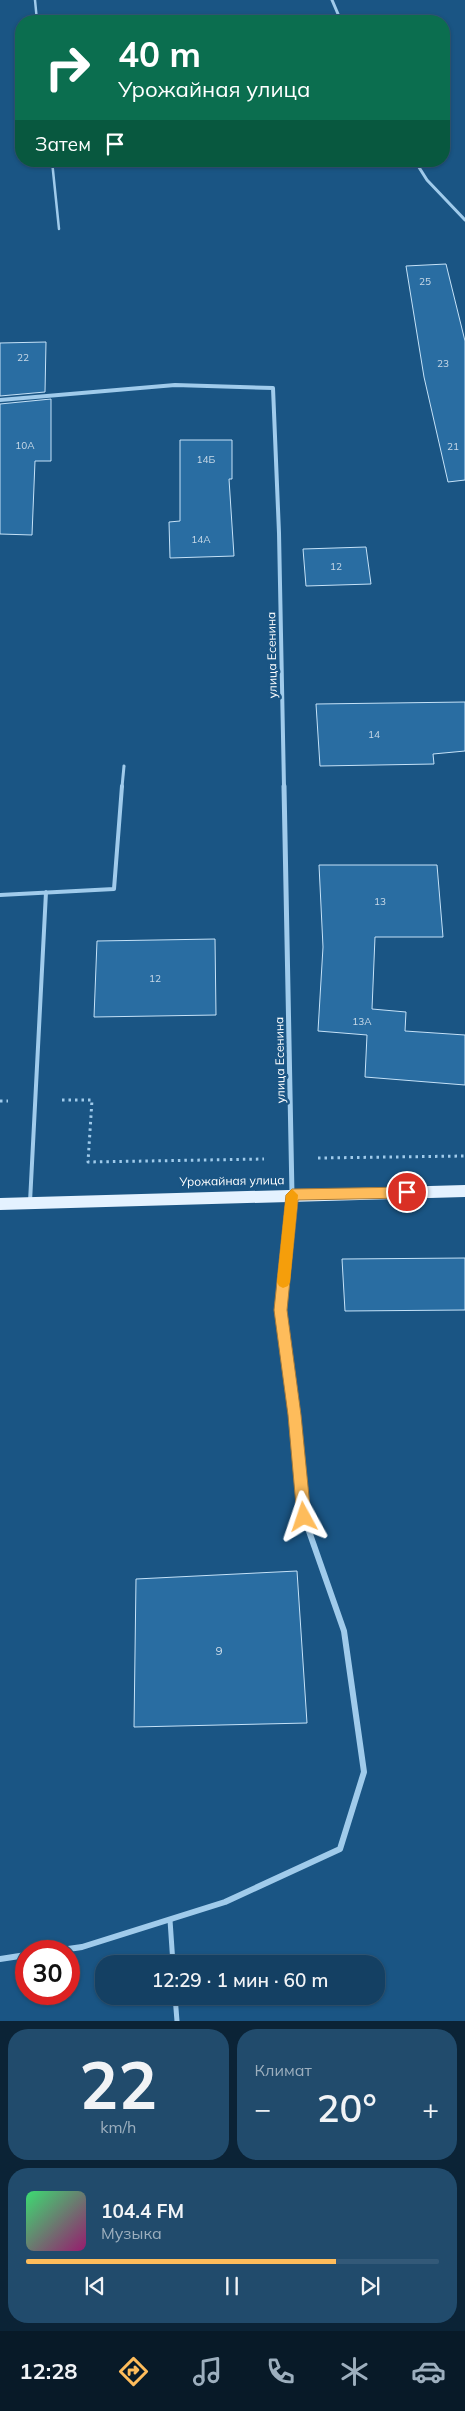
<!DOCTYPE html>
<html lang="ru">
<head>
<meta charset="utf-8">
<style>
	:root { --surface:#144063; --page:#214b6c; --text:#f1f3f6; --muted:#9dafbe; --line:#335978; --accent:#febc5b }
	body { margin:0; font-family:Mulish,sans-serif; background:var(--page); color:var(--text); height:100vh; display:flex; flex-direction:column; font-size:19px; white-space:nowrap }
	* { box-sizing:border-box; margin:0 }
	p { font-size:16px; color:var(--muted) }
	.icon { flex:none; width:28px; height:28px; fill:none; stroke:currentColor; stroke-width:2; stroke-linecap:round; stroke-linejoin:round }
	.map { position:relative; height:2021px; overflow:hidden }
	.panel { display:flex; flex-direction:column; gap:8px; padding:8px; background:#0b2336; flex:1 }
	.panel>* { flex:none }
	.banner { position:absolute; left:15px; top:15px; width:435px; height:152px; border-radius:20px; box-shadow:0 1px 4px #0004,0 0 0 1px var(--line); background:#0b6e4f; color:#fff; overflow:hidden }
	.speed { position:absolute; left:15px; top:1940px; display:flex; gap:10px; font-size:25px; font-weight:700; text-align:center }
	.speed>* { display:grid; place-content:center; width:65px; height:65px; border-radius:50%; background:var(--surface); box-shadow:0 1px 4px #0004,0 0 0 1px var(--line); line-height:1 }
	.speed .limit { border:8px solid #d22; background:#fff; color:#111 }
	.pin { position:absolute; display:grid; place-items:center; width:42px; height:42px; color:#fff; margin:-21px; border:2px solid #fff; border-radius:50%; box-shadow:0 1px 5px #0007 }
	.me { position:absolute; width:55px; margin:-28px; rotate:355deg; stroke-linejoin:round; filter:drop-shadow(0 0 4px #0008) }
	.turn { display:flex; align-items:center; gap:18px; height:105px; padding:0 20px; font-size:22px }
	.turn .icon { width:65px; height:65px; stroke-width:2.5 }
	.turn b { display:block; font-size:35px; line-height:42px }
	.then { display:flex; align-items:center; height:48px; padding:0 20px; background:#0003; gap:10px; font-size:19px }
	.big { font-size:38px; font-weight:600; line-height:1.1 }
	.panel .widget { flex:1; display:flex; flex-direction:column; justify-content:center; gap:8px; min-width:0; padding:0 18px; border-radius:20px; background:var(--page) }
	.panel .dial { align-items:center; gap:0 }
	.dial b { font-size:65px; line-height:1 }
	.song { display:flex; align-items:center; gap:15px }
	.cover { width:60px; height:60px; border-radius:8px; background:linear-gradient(135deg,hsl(140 70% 55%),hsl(320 70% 35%)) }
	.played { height:5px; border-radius:2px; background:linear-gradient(90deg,var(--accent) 75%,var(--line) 75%) }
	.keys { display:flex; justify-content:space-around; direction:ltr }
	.heat { display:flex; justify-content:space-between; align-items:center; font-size:28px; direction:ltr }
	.panel .tiles { flex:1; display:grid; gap:8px; grid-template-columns:1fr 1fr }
	.widget:last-child { grid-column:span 2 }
	.trip { position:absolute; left:95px; top:1955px; width:290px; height:50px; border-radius:20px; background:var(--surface); box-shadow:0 1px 4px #0004,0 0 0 1px var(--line); font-weight:600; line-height:50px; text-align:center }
	.tabs { display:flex; height:80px; justify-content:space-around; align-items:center; background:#081a28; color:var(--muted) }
	.tabs .icon { width:35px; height:35px }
	.tabs .active { color:var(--accent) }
	.tabs b { font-size:22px; color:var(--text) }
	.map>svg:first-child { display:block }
</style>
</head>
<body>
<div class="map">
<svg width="465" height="2021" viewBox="0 0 465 2021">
	<rect width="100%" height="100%" fill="#1a5584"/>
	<!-- building -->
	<path fill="#296da2" stroke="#c5e2f8" d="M446 264 465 341V480L448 482 424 377 406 266Z
		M46 342 45 392 0 396V343Z
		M51 399V461H35L32 535 0 534V404Z
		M180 440H232V479H229L234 556 170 558 169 522 180 521Z
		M366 547 371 584 306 586 303 549Z
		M465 702V751L433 754 434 764 320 766 316 704Z
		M319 865H437L443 937H375L372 1009 406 1012 405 1031 465 1035V1085L365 1077 367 1035 318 1031 323 947Z
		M215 939 216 1015 94 1017 97 941Z
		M465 1258V1310L345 1311 342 1259Z
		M297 1571 307 1723 134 1727 136 1579Z"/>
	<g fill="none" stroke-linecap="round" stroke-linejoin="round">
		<!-- path -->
		<path stroke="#a0cbeb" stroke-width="3" stroke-dasharray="2.5 4" stroke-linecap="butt" d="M62 1100H92L88 1162 264 1159
			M0 1101H8
			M318 1158 465 1156"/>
		<!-- lane-far3 -->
		<path stroke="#a0cbeb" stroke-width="2.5" d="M35 0 37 21
			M52 161 59 229"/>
		<!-- lane-far2 -->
		<path stroke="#a0cbeb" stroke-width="3" d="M122 787 124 766"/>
		<!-- lane-far1 -->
		<path stroke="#a0cbeb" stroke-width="4" d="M0 895 114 889 122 786
			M30 1202 46 892"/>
		<!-- lane -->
		<path stroke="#a0cbeb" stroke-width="5" d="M170 1920 173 1964
			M175 1996 177 2021"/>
		<!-- street-far3 -->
		<path stroke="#a0cbeb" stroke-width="3" d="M332 0 341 21
			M415 161 427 180 465 220"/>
		<!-- street-far2 -->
		<path stroke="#a0cbeb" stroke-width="4" d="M0 400 175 385 273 388 279 533 284 787"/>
		<!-- street-far1 -->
		<path stroke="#a0cbeb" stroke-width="5" d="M284 786 292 1195 281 1310 284 1335"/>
		<!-- street -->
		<path stroke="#a0cbeb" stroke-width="6" d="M54 1951 82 1947 225 1902 340 1849 364 1772 344 1631 304 1517 295 1415 284 1334
			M0 1959 26 1955"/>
		<!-- primary -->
		<path fill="#e4f2ff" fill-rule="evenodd" d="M465 1185V1197L0 1210V1198Z"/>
	</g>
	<!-- route -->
	<path fill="#febc5b" stroke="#a57a3b" d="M407 1187 413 1192 407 1198 298 1200 287 1310 301 1415 311 1517 309 1521 304 1524 300 1521 297 1517 288 1415 274 1310 286 1195 292 1189Z"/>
	<!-- slow -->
	<path fill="#f59e0b" d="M292 1189 298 1195 290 1282 288 1286 283 1288 279 1286 277 1282 286 1195Z"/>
	<g text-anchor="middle" stroke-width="5" stroke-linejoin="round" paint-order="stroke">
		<!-- number labels -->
		<g font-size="10" fill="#cadae8">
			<text x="425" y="285">25</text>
			<text x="23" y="361">22</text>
			<text x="443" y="367">23</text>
			<text x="25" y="449">10А</text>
			<text x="453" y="450">21</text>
			<text x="206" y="463">14Б</text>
			<text x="201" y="543">14А</text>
			<text x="336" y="570">12</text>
			<text x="374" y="738">14</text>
			<text x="380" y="905">13</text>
			<text x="155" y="982">12</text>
			<text x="362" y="1025">13А</text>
		</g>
		<!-- street labels -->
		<g font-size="12" fill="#fff" stroke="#1a5584">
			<text transform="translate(272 655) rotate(-91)" y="4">улица Есенина</text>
			<text transform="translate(280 1060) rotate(-91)" y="4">улица Есенина</text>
			<text transform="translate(232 1181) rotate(-1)" y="4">Урожайная улица</text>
		</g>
		<!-- near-number labels -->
		<g font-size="12" fill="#cadae8">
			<text x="219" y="1655">9</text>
		</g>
	</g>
</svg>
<div class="speed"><div class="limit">30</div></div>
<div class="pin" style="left:407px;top:1192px;background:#d93025"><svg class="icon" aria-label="arrive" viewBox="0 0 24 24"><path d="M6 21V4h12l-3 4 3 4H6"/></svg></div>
<svg class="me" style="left:304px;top:1517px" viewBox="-20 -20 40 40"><path d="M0-17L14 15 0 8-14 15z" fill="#febc5b" stroke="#fff" stroke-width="4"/></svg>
<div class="trip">12:29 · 1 мин · 60 m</div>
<div class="banner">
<div class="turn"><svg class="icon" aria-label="right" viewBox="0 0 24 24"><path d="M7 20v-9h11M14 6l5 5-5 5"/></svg><div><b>40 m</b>Урожайная улица</div></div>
<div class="then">Затем<svg class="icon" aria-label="arrive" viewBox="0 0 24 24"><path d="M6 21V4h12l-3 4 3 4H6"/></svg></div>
</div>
</div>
<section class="panel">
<div class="tiles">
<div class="widget dial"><b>22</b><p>km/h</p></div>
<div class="widget"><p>Климат</p>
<div class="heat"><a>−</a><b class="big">20°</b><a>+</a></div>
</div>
<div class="widget">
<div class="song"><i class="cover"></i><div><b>104.4 FM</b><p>Музыка</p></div></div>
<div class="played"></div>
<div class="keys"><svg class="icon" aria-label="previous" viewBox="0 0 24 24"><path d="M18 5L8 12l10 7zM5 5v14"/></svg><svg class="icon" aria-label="pause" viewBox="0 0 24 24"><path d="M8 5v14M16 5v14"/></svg><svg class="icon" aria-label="next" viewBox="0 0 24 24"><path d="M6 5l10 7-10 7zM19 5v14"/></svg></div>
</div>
</div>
</section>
<nav class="tabs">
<b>12:28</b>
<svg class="icon active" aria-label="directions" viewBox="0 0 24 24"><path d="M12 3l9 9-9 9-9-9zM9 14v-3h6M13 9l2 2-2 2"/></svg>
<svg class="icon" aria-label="music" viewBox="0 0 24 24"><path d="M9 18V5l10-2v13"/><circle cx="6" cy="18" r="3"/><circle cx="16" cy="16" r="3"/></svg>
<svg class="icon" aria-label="phone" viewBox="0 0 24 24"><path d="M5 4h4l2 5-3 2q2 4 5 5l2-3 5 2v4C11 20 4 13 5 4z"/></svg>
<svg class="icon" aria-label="climate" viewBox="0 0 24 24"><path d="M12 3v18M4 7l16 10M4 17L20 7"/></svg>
<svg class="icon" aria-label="car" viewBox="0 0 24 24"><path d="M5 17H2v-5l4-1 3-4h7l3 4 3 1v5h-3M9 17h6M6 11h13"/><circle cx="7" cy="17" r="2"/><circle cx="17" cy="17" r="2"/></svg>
</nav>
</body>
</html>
